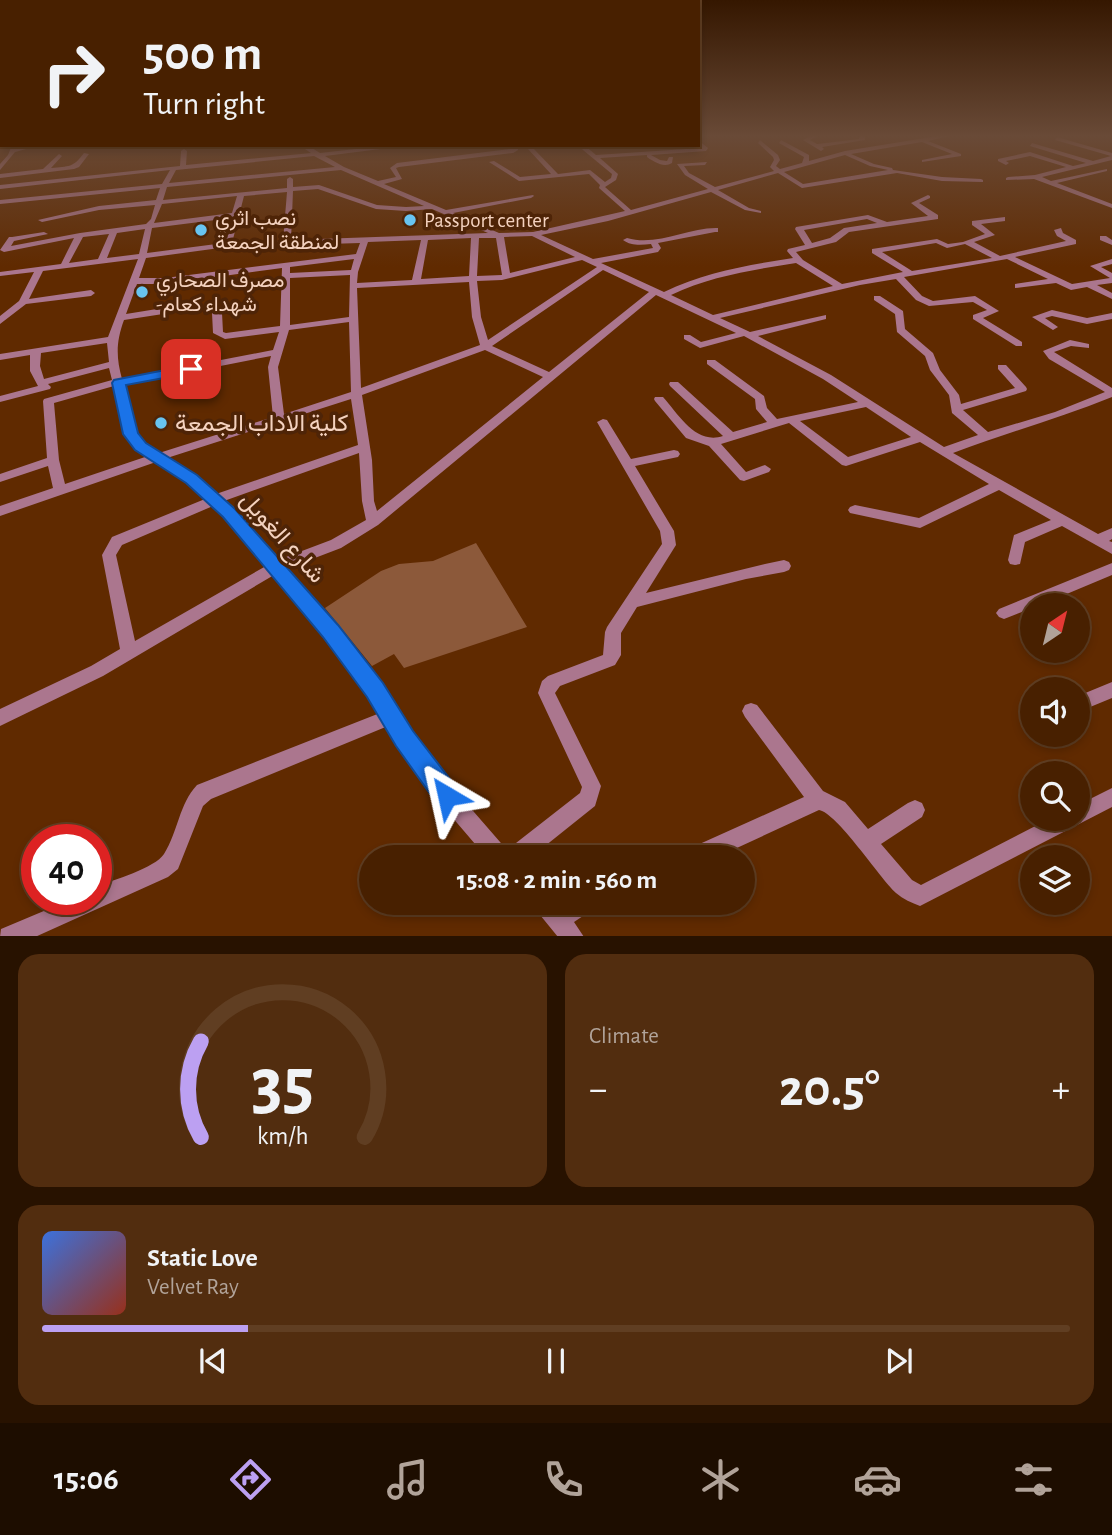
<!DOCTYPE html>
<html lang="en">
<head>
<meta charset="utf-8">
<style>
	:root { --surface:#482000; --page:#522d0f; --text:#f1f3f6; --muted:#b1a399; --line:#603e22; --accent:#bca0f2 }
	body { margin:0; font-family:"Alegreya Sans",Vazirmatn,sans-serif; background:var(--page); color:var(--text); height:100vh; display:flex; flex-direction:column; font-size:26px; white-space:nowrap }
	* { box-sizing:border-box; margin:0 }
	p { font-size:23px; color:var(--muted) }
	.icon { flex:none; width:38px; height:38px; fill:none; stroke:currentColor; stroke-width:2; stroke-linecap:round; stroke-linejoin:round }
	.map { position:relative; height:936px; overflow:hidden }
	.drawer { display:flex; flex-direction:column; gap:18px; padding:18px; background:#281200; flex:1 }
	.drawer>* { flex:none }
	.top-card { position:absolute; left:0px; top:0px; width:700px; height:147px; box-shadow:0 4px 10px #0003,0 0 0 2px var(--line); background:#482000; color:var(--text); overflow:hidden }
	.needle { width:46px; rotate:35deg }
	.controls { position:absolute; left:1020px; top:593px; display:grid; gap:14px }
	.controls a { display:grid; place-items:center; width:70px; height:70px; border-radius:50%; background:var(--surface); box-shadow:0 4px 10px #0003,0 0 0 2px var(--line); font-size:35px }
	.speed { position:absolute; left:21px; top:824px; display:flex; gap:14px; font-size:35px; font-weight:700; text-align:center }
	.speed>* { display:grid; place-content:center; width:91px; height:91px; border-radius:50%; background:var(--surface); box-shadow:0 4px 10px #0003,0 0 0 2px var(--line); line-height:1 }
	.speed .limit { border:10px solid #d22; background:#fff; color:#111 }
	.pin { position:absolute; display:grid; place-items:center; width:60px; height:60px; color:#fff; margin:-30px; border-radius:14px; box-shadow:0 4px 10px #0006 }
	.me { position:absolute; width:77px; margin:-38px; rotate:324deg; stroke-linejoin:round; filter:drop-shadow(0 0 5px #0008) }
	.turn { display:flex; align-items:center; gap:24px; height:147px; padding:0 28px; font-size:32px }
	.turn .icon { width:91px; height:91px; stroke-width:2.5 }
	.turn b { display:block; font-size:49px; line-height:60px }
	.big { font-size:52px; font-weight:700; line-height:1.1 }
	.drawer .card { flex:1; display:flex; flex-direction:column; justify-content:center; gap:10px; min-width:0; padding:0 24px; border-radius:21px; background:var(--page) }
	.drawer .dial { align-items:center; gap:0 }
	.dial svg { height:182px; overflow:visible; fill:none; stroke:var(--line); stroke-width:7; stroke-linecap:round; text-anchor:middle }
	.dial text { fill:var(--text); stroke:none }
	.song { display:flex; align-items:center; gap:21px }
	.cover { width:84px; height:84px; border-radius:10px; background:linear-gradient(135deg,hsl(220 70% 55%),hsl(10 70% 35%)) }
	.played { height:7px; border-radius:4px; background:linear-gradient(90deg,var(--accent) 20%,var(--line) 20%) }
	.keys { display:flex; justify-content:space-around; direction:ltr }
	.heat { display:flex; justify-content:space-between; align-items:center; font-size:38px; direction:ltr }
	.drawer .tiles { flex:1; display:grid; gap:18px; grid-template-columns:1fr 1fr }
	.card:last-child { grid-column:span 2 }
	.trip { position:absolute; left:359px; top:845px; width:396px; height:70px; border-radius:35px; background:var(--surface); box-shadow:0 4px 10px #0003,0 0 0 2px var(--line); font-weight:700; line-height:70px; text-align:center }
	.tab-bar { display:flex; height:112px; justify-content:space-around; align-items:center; background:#1d0d00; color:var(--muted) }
	.tab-bar .icon { width:49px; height:49px }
	.tab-bar .on { color:var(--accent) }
	.tab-bar b { font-size:32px; color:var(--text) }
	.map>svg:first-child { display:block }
</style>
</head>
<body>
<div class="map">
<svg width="1112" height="937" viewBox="0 0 1112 937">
	<rect width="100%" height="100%" fill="#602a00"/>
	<!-- green -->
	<path fill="#8c593a" d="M476 543 527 627 404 668 394 654 372 666 325 608 381 571 399 564 433 561Z"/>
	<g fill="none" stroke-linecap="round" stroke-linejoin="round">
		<!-- minor -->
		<path fill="#ab768e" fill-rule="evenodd" d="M811 136H818L810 140 817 144 859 139V136H865V140L822 147 824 149 821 151 803 140Z
			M937 136H949L928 141 961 154V156L922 162V160L952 154 922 142 851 154 874 164 892 168 893 170 942 177 981 179 983 180V182L942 181 897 173 802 188 778 173 718 190 749 208 761 211V213L745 210 711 192 608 221 541 235 593 259 653 248 651 244C641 245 631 246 623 240L627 238C657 247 688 227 718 228V232H715L658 243 661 248 658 252 601 263 664 292C705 272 748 265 793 258L787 251 788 249 805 245 795 229 796 227 868 215 887 222 928 216 911 203 928 195 930 196V198L919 203 938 215V219L849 232 836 242 796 252 803 260 842 284 903 272 872 253V249L937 239 948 244 963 242 985 234 972 225V221L1005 217V221L981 224 995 235 974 242 1000 256 1066 241 1057 236 1054 230 1061 228 1063 233 1076 240V244L1015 257 1072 284 1110 278 1090 266 1112 259V264L1101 267 1112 273V283L1097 285 1112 293V299L1087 287 1071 290 1056 283 1015 288V284L1048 279 1007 259 904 277 922 296 933 301 975 296 999 311 983 318 1022 342V346H1016L973 319V315L987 310 973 302 929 306 916 300 896 279 860 285 720 318 750 332 826 315V319L758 336 831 375 944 447 978 435 952 413 949 395 930 370 925 356 897 332 895 314 874 300V296H880L903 311 905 329 933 353 940 370 959 395 961 404 1015 388 998 369V365H1006L1026 387 1027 389 1026 391 963 410 988 432 1055 412 1105 392 1049 359 1043 351 1070 340 1089 344V348L1071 346 1054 352 1112 388V397C1060 418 1006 433 953 453L1098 534 1112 528V539L1109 541 1112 542V554L1062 526 1025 542 1020 564 1015 565 1010 564 1008 560 1014 535 1051 520 999 490 920 528 850 513 848 510 850 507 855 505 919 518 989 484 920 442 846 466 842 465 789 423 721 444 746 472 765 465 771 469 769 472 744 481 740 480 709 446 686 438 655 401 654 399 655 397H663C679 415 696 445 723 436L670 386 669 384 670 382H678L733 432 767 422 756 409 755 399 707 364V360H715L764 396 767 408 777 419 858 402 823 379 744 336 700 348 684 339V335H690L701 342 736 333 656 295 378 525 341 548 286 569 335 626 381 685 411 732 454 789 507 850 580 793 582 787 538 693 542 681 548 676 603 655 605 632 607 627 662 544 660 531 597 422 603 419 607 420 631 459 674 450 678 451 680 454 678 457 635 466 674 531 676 545 646 593 765 564 784 560 789 562 791 566 789 570 784 572 746 579 637 607 621 633V655L615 665 560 686 555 693 601 786 595 806 530 858H487L440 803 388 726 211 799 203 806 178 869 168 877 35 937H0L1 929 70 900H96V887C113 880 155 868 164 854 178 832 179 804 197 785L380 713 325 636 274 575 103 676 0 726V709L91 666 120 649 102 555 112 537 205 499 187 482 156 462 0 516V506L53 488 48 466 0 482V474L47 458 43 401 44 399 112 380 109 368 48 384 51 387 50 389 0 402V396L38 386 30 371V355L0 360V354L108 337 138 259 43 271 29 299 91 290 95 293 91 296 26 304 0 324V316L19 301 34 272 0 276V272L61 264 74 238 4 252 0 250 9 237H12L44 232 48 234 14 241 11 246 80 233 146 224 151 219 155 205 99 210 42 222 38 220 99 206 156 200 160 188 0 204V200L162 184 170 170 0 189V185L180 166 181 151 184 149 187 151 186 165 311 153 299 145H307L320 153 391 145H412L325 156 344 167 378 181 396 177 390 168 397 163 511 149 507 145 532 147 558 174 590 170 605 182 611 178 612 174 577 145H584L596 155 701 148 698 145V140L708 148 706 151 651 155 660 160 667 161 669 157H673L672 163C664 168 654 162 647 157V155L600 158 618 174 616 180 605 187 631 210 708 189 685 175 677 164 707 162 705 165 684 166 689 173 715 187 774 171 770 167 774 160 773 157 758 143 760 140 778 155 780 160 776 166 780 169 802 163 804 157 779 143 781 140 809 155V161L845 151ZM518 148 528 149 551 174 520 177 494 161 489 162 519 181 589 174 600 185 599 188 625 211 533 232 499 233 453 213 531 198 534 196 533 195 446 210 384 184 402 179 396 168 399 167 513 153 518 150ZM845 155 870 166 888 170 803 184 784 172ZM314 156 335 167 169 183 176 170ZM341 170 424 206 406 207 377 205 319 185 293 187V179L290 177 287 179V188L163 200 167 187ZM318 189 376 209 406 211 432 209 488 233 291 240 293 191ZM287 192 283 241 232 243 244 196ZM237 196 232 213 154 223 162 204ZM231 218 224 243 147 253 152 228ZM867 219 877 223 844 228 830 238 812 243 804 230ZM145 229 139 254 107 258 117 233ZM109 234 98 259 69 263 83 237ZM532 236 575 257 510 273 504 237ZM471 238 469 276 421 279 428 240ZM479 238H496L502 275 477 276ZM421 240 412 280 357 283 358 272 368 242ZM360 243 356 254 165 278H139L146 258 227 247ZM936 243 947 248 965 244 992 258 912 271 882 252ZM354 259 351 270 290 273V267ZM582 260 597 267 488 340 481 317 477 281 502 280ZM796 263 833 286 713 315 671 295C711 276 753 270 796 263ZM282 268 280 326 226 333 223 332 222 313 217 310 212 313 213 333 225 339 279 332 273 350 122 379C116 357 116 342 124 320L163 314 168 311 163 308 126 314 137 284H165ZM603 270 649 292 549 372 492 346ZM350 275 349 317 290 325V278ZM469 282 472 317 480 345 361 388 357 288ZM349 322 351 392 284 414 278 367 289 330ZM107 343 109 362 44 379 40 366 41 353ZM485 350 543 377 377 511 374 501 372 460 362 395ZM271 356 268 367 273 417 159 453 144 443 137 433 124 385ZM114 386C121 415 121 439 148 456L65 484 59 460 54 403ZM351 399 358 445 216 494 195 476 167 458ZM866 407 911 437 848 457 800 421ZM359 453 362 501 366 520 331 540 278 560 224 501ZM213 506 224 516 266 566 135 641 116 555 122 545Z
			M1057 137 1112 153V160L1042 177 1051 181 1107 169V171L1057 183 1112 204V208L1034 179 1006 180V178L1008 177 1035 175 1066 167 1030 156 1006 161 1009 163 1006 165 998 161V159L1030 152 1073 166 1086 163 1030 146 1032 143 1093 161 1111 156 1055 140Z
			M0 141H2V145H0Z
			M12 145H16V148L41 145 15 152 0 170V164L8 155Z
			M84 153 89 154 79 167 74 169 0 178V174L43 169 59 154 62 156 51 168C69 166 73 168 84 153Z
			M1100 236H1106L1112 240V245L1100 240Z
			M1052 310 1087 318 1112 313V319L1087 324 1052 316 1045 318 1058 327 1053 330 1032 317Z
			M1112 563V575L1038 606H1032V608L1004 619 999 617 996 613 999 609Z
			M1112 682V698L1078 712V696Z
			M751 703 757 705 823 791 845 802 868 829 908 803 915 800 922 803 925 810 922 817 881 844 912 880 921 885 1049 819H1078V805L1112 788V807L920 906C912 903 903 899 896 893 879 877 837 813 819 810L715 858H681L684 851 804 797 745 717 742 711 745 705Z
			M532 903H557L560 906 566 903H596L592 910 574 922 584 937H558L536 910Z"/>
	</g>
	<!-- sky -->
	<linearGradient id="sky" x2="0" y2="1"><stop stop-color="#351700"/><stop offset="0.51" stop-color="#694a37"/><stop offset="1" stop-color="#694a37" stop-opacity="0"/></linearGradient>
	<rect width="1112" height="267" fill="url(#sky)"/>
	<!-- route -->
	<path fill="#1a73e8" stroke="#114b97" stroke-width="2" d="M191 365 198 369 196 372 126 385 138 433 146 443 197 475 235 509 338 625 383 683 413 731 456 787 459 796 456 805 447 808 438 805 396 746 367 697 323 637 223 517 186 483 135 450 123 434 112 383 114 380Z"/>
	<!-- markers -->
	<g fill="#68c4f0" stroke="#4e2407" stroke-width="2.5">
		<circle cx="410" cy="220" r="7"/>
		<circle cx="201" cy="230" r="7"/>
		<circle cx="142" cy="292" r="7"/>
		<circle cx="161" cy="423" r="7"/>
	</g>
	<g text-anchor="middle" stroke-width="7" stroke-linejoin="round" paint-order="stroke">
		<!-- far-poi labels -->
		<g font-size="21" fill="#f4d2bf" stroke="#4e2407" text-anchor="start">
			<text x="215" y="225">نصب اثري<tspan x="215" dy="24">لمنطقة الجمعة</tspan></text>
			<text x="424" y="227">Passport center</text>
			<text x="156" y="287">مصرف الصحاري<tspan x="156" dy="24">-شهداء كعام</tspan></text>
		</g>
		<!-- poi labels -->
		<g font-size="24" fill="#f4d2bf" stroke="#4e2407" text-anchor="start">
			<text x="175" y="431">كلية اﻻداب الجمعة</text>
		</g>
		<!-- street labels -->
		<g font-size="24" fill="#f4d2bf" stroke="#4e2407">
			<text transform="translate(283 537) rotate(48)" y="8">شارع الغويل</text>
		</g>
	</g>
</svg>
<div class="controls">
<a><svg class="needle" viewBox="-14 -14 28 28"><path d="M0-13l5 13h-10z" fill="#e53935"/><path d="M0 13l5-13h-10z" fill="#b1a399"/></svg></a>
<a><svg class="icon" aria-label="sound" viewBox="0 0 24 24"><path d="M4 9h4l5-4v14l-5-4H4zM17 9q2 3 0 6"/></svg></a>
<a><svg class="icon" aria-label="search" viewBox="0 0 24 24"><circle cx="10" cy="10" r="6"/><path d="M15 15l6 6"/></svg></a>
<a><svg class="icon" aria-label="layers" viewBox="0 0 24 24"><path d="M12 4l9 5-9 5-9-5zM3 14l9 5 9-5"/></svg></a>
</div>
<div class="speed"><div class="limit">40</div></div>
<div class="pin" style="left:191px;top:369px;background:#d93025"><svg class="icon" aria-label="arrive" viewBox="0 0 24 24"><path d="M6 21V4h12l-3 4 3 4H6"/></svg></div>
<svg class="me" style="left:447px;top:796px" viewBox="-20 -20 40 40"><path d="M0-17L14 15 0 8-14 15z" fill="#1a73e8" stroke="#fff" stroke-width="4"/></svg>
<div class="trip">15:08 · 2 min · 560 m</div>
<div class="top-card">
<div class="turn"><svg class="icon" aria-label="right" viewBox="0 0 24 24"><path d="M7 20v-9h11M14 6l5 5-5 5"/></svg><div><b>500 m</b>Turn right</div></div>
</div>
</div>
<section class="drawer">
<div class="tiles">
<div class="card dial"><svg viewBox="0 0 100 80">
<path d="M14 69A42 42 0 1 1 86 69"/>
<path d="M14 69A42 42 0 0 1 14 27" stroke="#bca0f2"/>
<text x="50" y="56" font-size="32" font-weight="700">35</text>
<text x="50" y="72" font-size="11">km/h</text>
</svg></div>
<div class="card"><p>Climate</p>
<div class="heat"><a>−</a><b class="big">20.5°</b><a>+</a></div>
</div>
<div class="card">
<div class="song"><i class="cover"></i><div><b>Static Love</b><p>Velvet Ray</p></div></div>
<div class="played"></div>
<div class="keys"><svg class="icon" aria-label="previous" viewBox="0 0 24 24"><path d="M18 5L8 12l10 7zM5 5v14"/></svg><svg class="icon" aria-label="pause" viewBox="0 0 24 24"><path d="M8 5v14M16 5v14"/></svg><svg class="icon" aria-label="next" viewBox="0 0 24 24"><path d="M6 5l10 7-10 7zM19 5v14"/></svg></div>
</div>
</div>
</section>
<nav class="tab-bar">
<b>15:06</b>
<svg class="icon on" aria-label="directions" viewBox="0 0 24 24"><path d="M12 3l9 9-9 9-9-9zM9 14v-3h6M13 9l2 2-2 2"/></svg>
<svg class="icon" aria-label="music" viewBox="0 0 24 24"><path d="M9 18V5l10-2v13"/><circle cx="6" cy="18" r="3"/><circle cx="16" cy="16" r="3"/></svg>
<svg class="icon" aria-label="phone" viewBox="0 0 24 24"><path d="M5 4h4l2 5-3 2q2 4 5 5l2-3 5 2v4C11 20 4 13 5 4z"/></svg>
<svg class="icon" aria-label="climate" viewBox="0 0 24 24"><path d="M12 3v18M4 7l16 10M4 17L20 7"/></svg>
<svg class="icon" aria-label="car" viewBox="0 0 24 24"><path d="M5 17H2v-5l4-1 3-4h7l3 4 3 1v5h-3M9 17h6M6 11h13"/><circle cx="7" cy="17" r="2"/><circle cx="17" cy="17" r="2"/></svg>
<svg class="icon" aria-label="filters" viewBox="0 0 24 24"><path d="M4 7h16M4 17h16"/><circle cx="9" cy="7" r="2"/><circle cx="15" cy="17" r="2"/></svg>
</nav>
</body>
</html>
